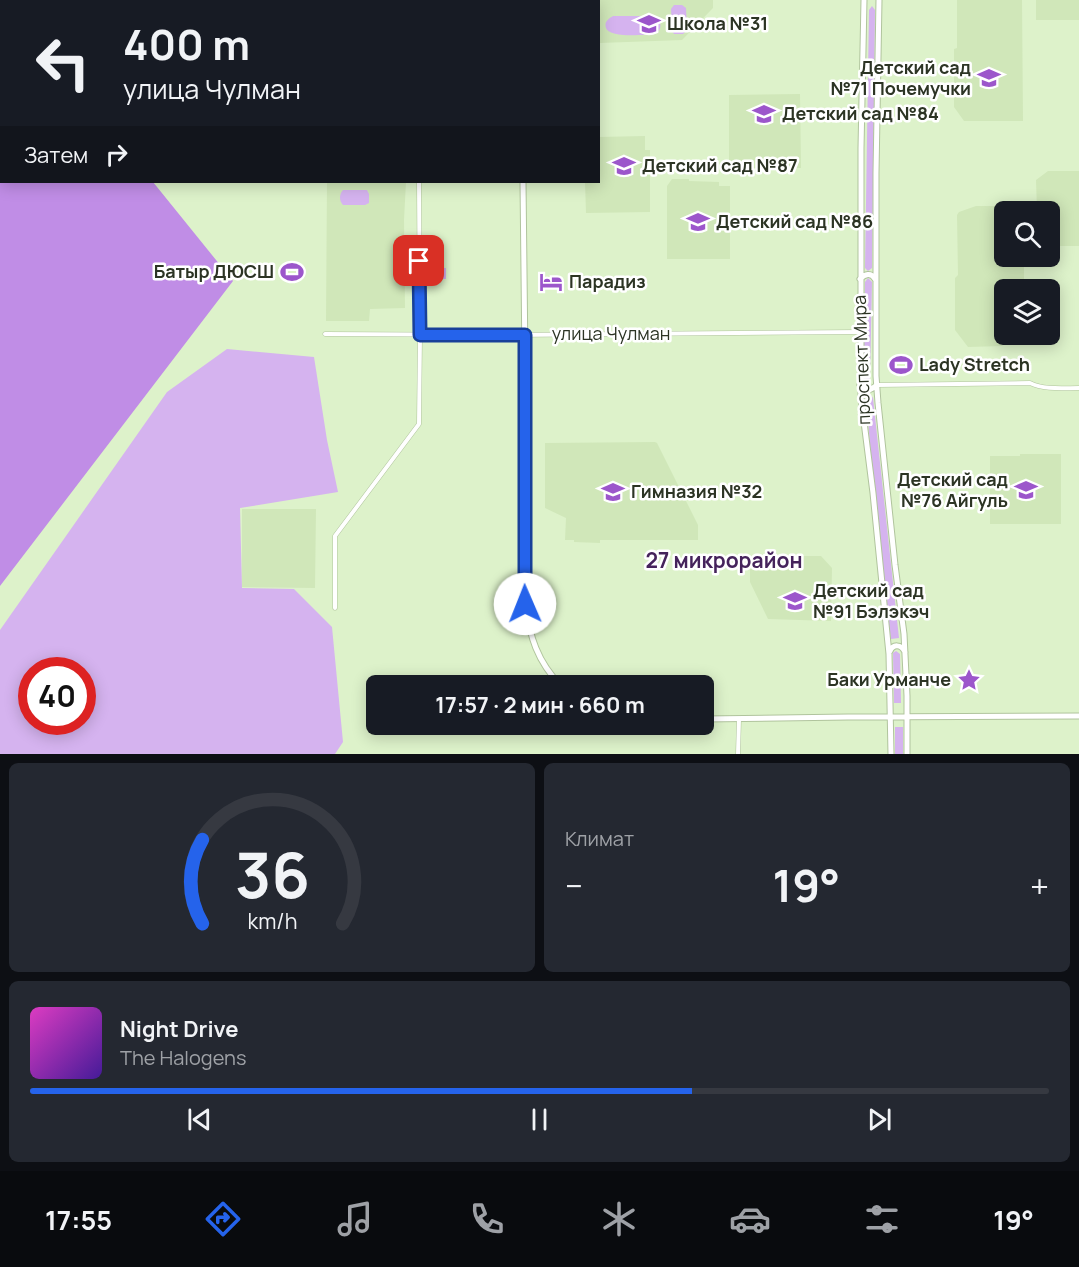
<!DOCTYPE html>
<html lang="ru">
<head>
<meta charset="utf-8">
<style>
	:root { --surface:#171b24; --page:#242831; --text:#f1f3f6; --muted:#9ea1a6; --line:#363941; --accent:#2563eb }
	body { margin:0; font-family:Manrope,sans-serif; background:var(--page); color:var(--text); height:100vh; display:flex; flex-direction:column; font-size:22px; white-space:nowrap }
	* { box-sizing:border-box; margin:0 }
	p { font-size:20px; color:var(--muted) }
	.icon { flex:none; width:33px; height:33px; fill:none; stroke:currentColor; stroke-width:2; stroke-linecap:round; stroke-linejoin:round }
	.map { position:relative; height:754px; overflow:hidden }
	.side { display:flex; flex-direction:column; gap:9px; padding:9px; background:#0d0f14; flex:1 }
	.side>* { flex:none }
	.guide { position:absolute; left:0px; top:0px; width:600px; height:183px; box-shadow:0 3px 15px #0003; background:#171b24; color:var(--text); overflow:hidden }
	.controls { position:absolute; left:994px; top:201px; display:grid; gap:12px }
	.controls a { display:grid; place-items:center; width:66px; height:66px; border-radius:9px; background:var(--surface); box-shadow:0 3px 15px #0003; font-size:30px }
	.speed { position:absolute; left:18px; top:657px; display:flex; gap:12px; font-size:30px; font-weight:700; text-align:center }
	.speed>* { display:grid; place-content:center; width:78px; height:78px; border-radius:50%; background:var(--surface); box-shadow:0 3px 15px #0003; line-height:1 }
	.speed .limit { border:9px solid #d22; background:#fff; color:#111 }
	.pin { position:absolute; display:grid; place-items:center; width:51px; height:51px; color:#fff; margin:-26px; border-radius:12px; box-shadow:0 3px 9px #0006 }
	.me { position:absolute; width:66px; margin:-33px; rotate:359deg; stroke-linejoin:round; filter:drop-shadow(0 0 4px #0008) }
	.turn { display:flex; align-items:center; gap:21px; height:126px; padding:0 24px; font-size:27px }
	.turn .icon { width:78px; height:78px; stroke-width:2.5 }
	.turn b { display:block; font-size:42px; line-height:51px }
	.then { display:flex; align-items:center; height:57px; padding:0 24px; background:#0003; gap:12px; font-size:22px }
	.big { font-size:45px; font-weight:700; line-height:1.1 }
	.side .tile { flex:1; display:flex; flex-direction:column; justify-content:center; gap:9px; min-width:0; padding:0 21px; border-radius:9px; background:var(--page) }
	.side .dial { align-items:center; gap:0 }
	.dial svg { height:156px; overflow:visible; fill:none; stroke:var(--line); stroke-width:7; stroke-linecap:round; text-anchor:middle }
	.dial text { fill:var(--text); stroke:none }
	.song { display:flex; align-items:center; gap:18px }
	.cover { width:72px; height:72px; border-radius:9px; background:linear-gradient(135deg,hsl(310 70% 55%),hsl(260 70% 35%)) }
	.played { height:6px; border-radius:3px; background:linear-gradient(90deg,var(--accent) 65%,var(--line) 65%) }
	.keys { display:flex; justify-content:space-around; direction:ltr }
	.heat { display:flex; justify-content:space-between; align-items:center; font-size:33px; direction:ltr }
	.side .tiles { flex:1; display:grid; gap:9px; grid-template-columns:1fr 1fr }
	.tile:last-child { grid-column:span 2 }
	.trip { position:absolute; left:366px; top:675px; width:348px; height:60px; border-radius:9px; background:var(--surface); box-shadow:0 3px 15px #0003; font-weight:700; line-height:60px; text-align:center }
	.tab-bar { display:flex; height:96px; justify-content:space-around; align-items:center; background:#090b0e; color:var(--muted) }
	.tab-bar .icon { width:42px; height:42px }
	.tab-bar .selected { color:var(--accent) }
	.tab-bar b { font-size:27px; color:var(--text) }
	.map>svg:first-child { display:block }
</style>
</head>
<body>
<div class="map">
<svg width="1079" height="754" viewBox="0 0 1079 754">
	<rect width="100%" height="100%" fill="#ddf2ca"/>
	<!-- built -->
	<path fill="#d0e7b9" d="M600 0H713V8L682 40 600 43Z
		M957 0H1022L1023 121H964L954 107V49L957 48Z
		M1036 0H1079V20H1036Z
		M800 94 801 168H729V95Z
		M645 136V150H650V212L586 213 585 182H598L599 137Z
		M1048 171H1079V246H1050V212L1037 211 1036 180Z
		M672 179H689V181L719 182V186H730V259H667V186Z
		M327 182H406L404 220 405 308 370 309 369 321H326Z
		M976 206H1021L1024 209V211L1005 212V256L1024 257V289L1005 290V334L1013 335 1002 346 968 347 955 330V278L958 275 957 215 959 212Z
		M655 442 657 443 698 525V540H600V543L574 542V540H565L566 518 545 508V443Z
		M1020 454H1061V524H990V456H1020Z
		M242 509H316L315 588 242 587Z
		M750 556H821L832 568 831 621 768 619 750 582Z"/>
	<!-- green -->
	<path fill="#d5b3ef" fill-rule="evenodd" d="M674 5H682L686 8 687 30 683 34H674L672 31 671 9Z
		M872 6 875 10 872 268 868 271 865 268 869 10Z
		M613 16H652L659 20C662 27 660 32 653 34 644 35 609 38 606 28 604 22 608 19 613 16Z
		M343 190H367L369 194V203L365 205H343C339 201 339 194 343 190Z
		M432 268H446V279H432Z
		M868 278 872 282 870 378 867 381H865L863 378 865 282Z
		M227 349 314 357 327 440 338 492 240 508 242 588 294 589 332 627 343 742 335 754H0V630L167 392ZM82 670V722H32V670Z
		M870 394 873 398 899 638 891 639 880 561 866 397Z
		M896 651 900 654 901 703H894L893 653Z
		M895 727H903V754H895Z"/>
	<!-- forest -->
	<path fill="#c08de6" d="M0 0H6L7 1 2 2V182H153L233 281 0 586Z"/>
	<g fill="none" stroke-linecap="round" stroke-linejoin="round">
		<!-- street casing -->
		<g stroke="#b0c49d" stroke-width="5">
			<path id="street" d="M169 0V2
				M339 0 340 2
				M271 2 275 0
				M325 334 511 335 861 332
				M877 385 1030 383C1044 390 1063 388 1079 388
				M335 608V536L419 424 420 335 419 182
				M738 754 739 719"/>
		</g>
		<!-- secondary casing -->
		<g stroke="#b0c49d" stroke-width="7">
			<path id="secondary" d="M489 0 490 2
				M864 0 861 148V398L873 493 889 654 891 754
				M879 0 876 173V376L878 403 895 565 904 634 907 696V754
				M523 182 525 361V604C530 637 537 661 561 686
				M860 279C865 274 871 272 875 279
				M860 385C865 393 871 390 877 385
				M890 651C893 644 901 644 905 652
				M704 719 848 717 1079 716"/>
		</g>
		<!-- street -->
		<use href="#street" stroke="#fff" stroke-width="4"/>
		<!-- secondary -->
		<use href="#secondary" stroke="#fff" stroke-width="5"/>
	</g>
	<g fill="none" stroke-linecap="round" stroke-linejoin="round">
		<!-- route casing -->
		<g stroke="#184099" stroke-width="15">
			<path id="route" d="M419 261 420 335H525V604"/>
		</g>
		<!-- route -->
		<use href="#route" stroke="#2563eb" stroke-width="10"/>
	</g>
	<!-- icons -->
	<defs>
		<g id="school-bare" transform="scale(1.8)"><path d="M0-5L7-2L0 1L-7-2ZM-4 1L0 2.5L4 1V4Q0 6-4 4Z" fill="#9c56cb" stroke="#fff" stroke-width="2.5" paint-order="stroke"/></g>
		<g id="stadium-bare" transform="scale(1.8)"><path d="M0-5a6.5 5 0 1 0 0 10a6.5 5 0 1 0 0-10ZM-3.5-1.8h7v3.6h-7Z" fill="#9c56cb" stroke="#fff" stroke-width="2.5" paint-order="stroke"/></g>
		<g id="hotel-bare" transform="scale(1.8)"><path d="M-6-4.5h1.5V1H6V5H4.5V3h-9V5H-6ZM-4 0a1.8 1.8 0 1 1 3.6 0ZM.5 0V-2.5h3Q6-2.5 6 0Z" fill="#9c56cb" stroke="#fff" stroke-width="2.5" paint-order="stroke"/></g>
		<g id="sight-bare" transform="scale(1.8)"><path d="M0-6L1.8-2.2L6-1.7L2.9 1.2L3.7 5.4L0 3.3L-3.7 5.4L-2.9 1.2L-6-1.7L-1.8-2.2Z" fill="#9c56cb" stroke="#fff" stroke-width="2.5" paint-order="stroke"/></g>
	</defs>
	<g fill-rule="evenodd">
		<use href="#school-bare" x="649" y="24"/>
		<use href="#school-bare" x="989" y="78"/>
		<use href="#school-bare" x="764" y="114"/>
		<use href="#school-bare" x="624" y="166"/>
		<use href="#school-bare" x="698" y="222"/>
		<use href="#stadium-bare" x="292" y="272"/>
		<use href="#hotel-bare" x="551" y="282"/>
		<use href="#stadium-bare" x="901" y="365"/>
		<use href="#school-bare" x="1026" y="490"/>
		<use href="#school-bare" x="613" y="492"/>
		<use href="#school-bare" x="795" y="601"/>
		<use href="#sight-bare" x="969" y="680"/>
	</g>
	<g text-anchor="middle" stroke-width="5" stroke-linejoin="round" paint-order="stroke">
		<!-- poi labels -->
		<g font-size="18" font-weight="bold" fill="#2c3424" stroke="#fff" text-anchor="start">
			<text x="667" y="30">Школа №31</text>
			<text x="971" y="74" text-anchor="end">Детский сад<tspan x="971" dy="21">№71 Почемучки</tspan></text>
			<text x="782" y="120">Детский сад №84</text>
			<text x="642" y="172">Детский сад №87</text>
			<text x="716" y="228">Детский сад №86</text>
			<text x="274" y="278" text-anchor="end">Батыр ДЮСШ</text>
			<text x="569" y="288">Парадиз</text>
			<text x="919" y="371">Lady Stretch</text>
			<text x="1008" y="486" text-anchor="end">Детский сад<tspan x="1008" dy="21">№76 Айгуль</tspan></text>
			<text x="631" y="498">Гимназия №32</text>
			<text x="813" y="597">Детский сад<tspan x="813" dy="21">№91 Бэлэкэч</tspan></text>
			<text x="951" y="686" text-anchor="end">Баки Урманче</text>
		</g>
		<!-- street labels -->
		<g font-size="18" fill="#2c3424" stroke="#fff">
			<text x="611" y="340">улица Чулман</text>
			<text transform="translate(862 360) rotate(-92)" y="6">проспект Мира</text>
		</g>
		<!-- quarter labels -->
		<g font-size="21" font-weight="bold" fill="#45235b" stroke="#fff">
			<text x="724" y="568">27 микрорайон</text>
		</g>
	</g>
</svg>
<div class="controls">
<a><svg class="icon" aria-label="search" viewBox="0 0 24 24"><circle cx="10" cy="10" r="6"/><path d="M15 15l6 6"/></svg></a>
<a><svg class="icon" aria-label="layers" viewBox="0 0 24 24"><path d="M12 4l9 5-9 5-9-5zM3 14l9 5 9-5"/></svg></a>
</div>
<div class="speed"><div class="limit">40</div></div>
<div class="pin" style="left:419px;top:261px;background:#d93025"><svg class="icon" aria-label="arrive" viewBox="0 0 24 24"><path d="M6 21V4h12l-3 4 3 4H6"/></svg></div>
<svg class="me" style="left:525px;top:604px" viewBox="-20 -20 40 40"><circle r="19" fill="#fff"/><path d="M0-13L10 11 0 6-10 11z" fill="#2563eb"/></svg>
<div class="trip">17:57 · 2 мин · 660 m</div>
<div class="guide">
<div class="turn"><svg class="icon" aria-label="left" viewBox="0 0 24 24"><path d="M17 20v-9H6M10 6l-5 5 5 5"/></svg><div><b>400 m</b>улица Чулман</div></div>
<div class="then">Затем<svg class="icon" aria-label="right" viewBox="0 0 24 24"><path d="M7 20v-9h11M14 6l5 5-5 5"/></svg></div>
</div>
</div>
<section class="side">
<div class="tiles">
<div class="tile dial"><svg viewBox="0 0 100 80">
<path d="M14 69A42 42 0 1 1 86 69"/>
<path d="M14 69A42 42 0 0 1 14 26" stroke="#2563eb"/>
<text x="50" y="56" font-size="32" font-weight="700">36</text>
<text x="50" y="72" font-size="11">km/h</text>
</svg></div>
<div class="tile"><p>Климат</p>
<div class="heat"><a>−</a><b class="big">19°</b><a>+</a></div>
</div>
<div class="tile">
<div class="song"><i class="cover"></i><div><b>Night Drive</b><p>The Halogens</p></div></div>
<div class="played"></div>
<div class="keys"><svg class="icon" aria-label="previous" viewBox="0 0 24 24"><path d="M18 5L8 12l10 7zM5 5v14"/></svg><svg class="icon" aria-label="pause" viewBox="0 0 24 24"><path d="M8 5v14M16 5v14"/></svg><svg class="icon" aria-label="next" viewBox="0 0 24 24"><path d="M6 5l10 7-10 7zM19 5v14"/></svg></div>
</div>
</div>
</section>
<nav class="tab-bar">
<b>17:55</b>
<svg class="icon selected" aria-label="directions" viewBox="0 0 24 24"><path d="M12 3l9 9-9 9-9-9zM9 14v-3h6M13 9l2 2-2 2"/></svg>
<svg class="icon" aria-label="music" viewBox="0 0 24 24"><path d="M9 18V5l10-2v13"/><circle cx="6" cy="18" r="3"/><circle cx="16" cy="16" r="3"/></svg>
<svg class="icon" aria-label="phone" viewBox="0 0 24 24"><path d="M5 4h4l2 5-3 2q2 4 5 5l2-3 5 2v4C11 20 4 13 5 4z"/></svg>
<svg class="icon" aria-label="climate" viewBox="0 0 24 24"><path d="M12 3v18M4 7l16 10M4 17L20 7"/></svg>
<svg class="icon" aria-label="car" viewBox="0 0 24 24"><path d="M5 17H2v-5l4-1 3-4h7l3 4 3 1v5h-3M9 17h6M6 11h13"/><circle cx="7" cy="17" r="2"/><circle cx="17" cy="17" r="2"/></svg>
<svg class="icon" aria-label="filters" viewBox="0 0 24 24"><path d="M4 7h16M4 17h16"/><circle cx="9" cy="7" r="2"/><circle cx="15" cy="17" r="2"/></svg>
<b>19°</b>
</nav>
</body>
</html>
